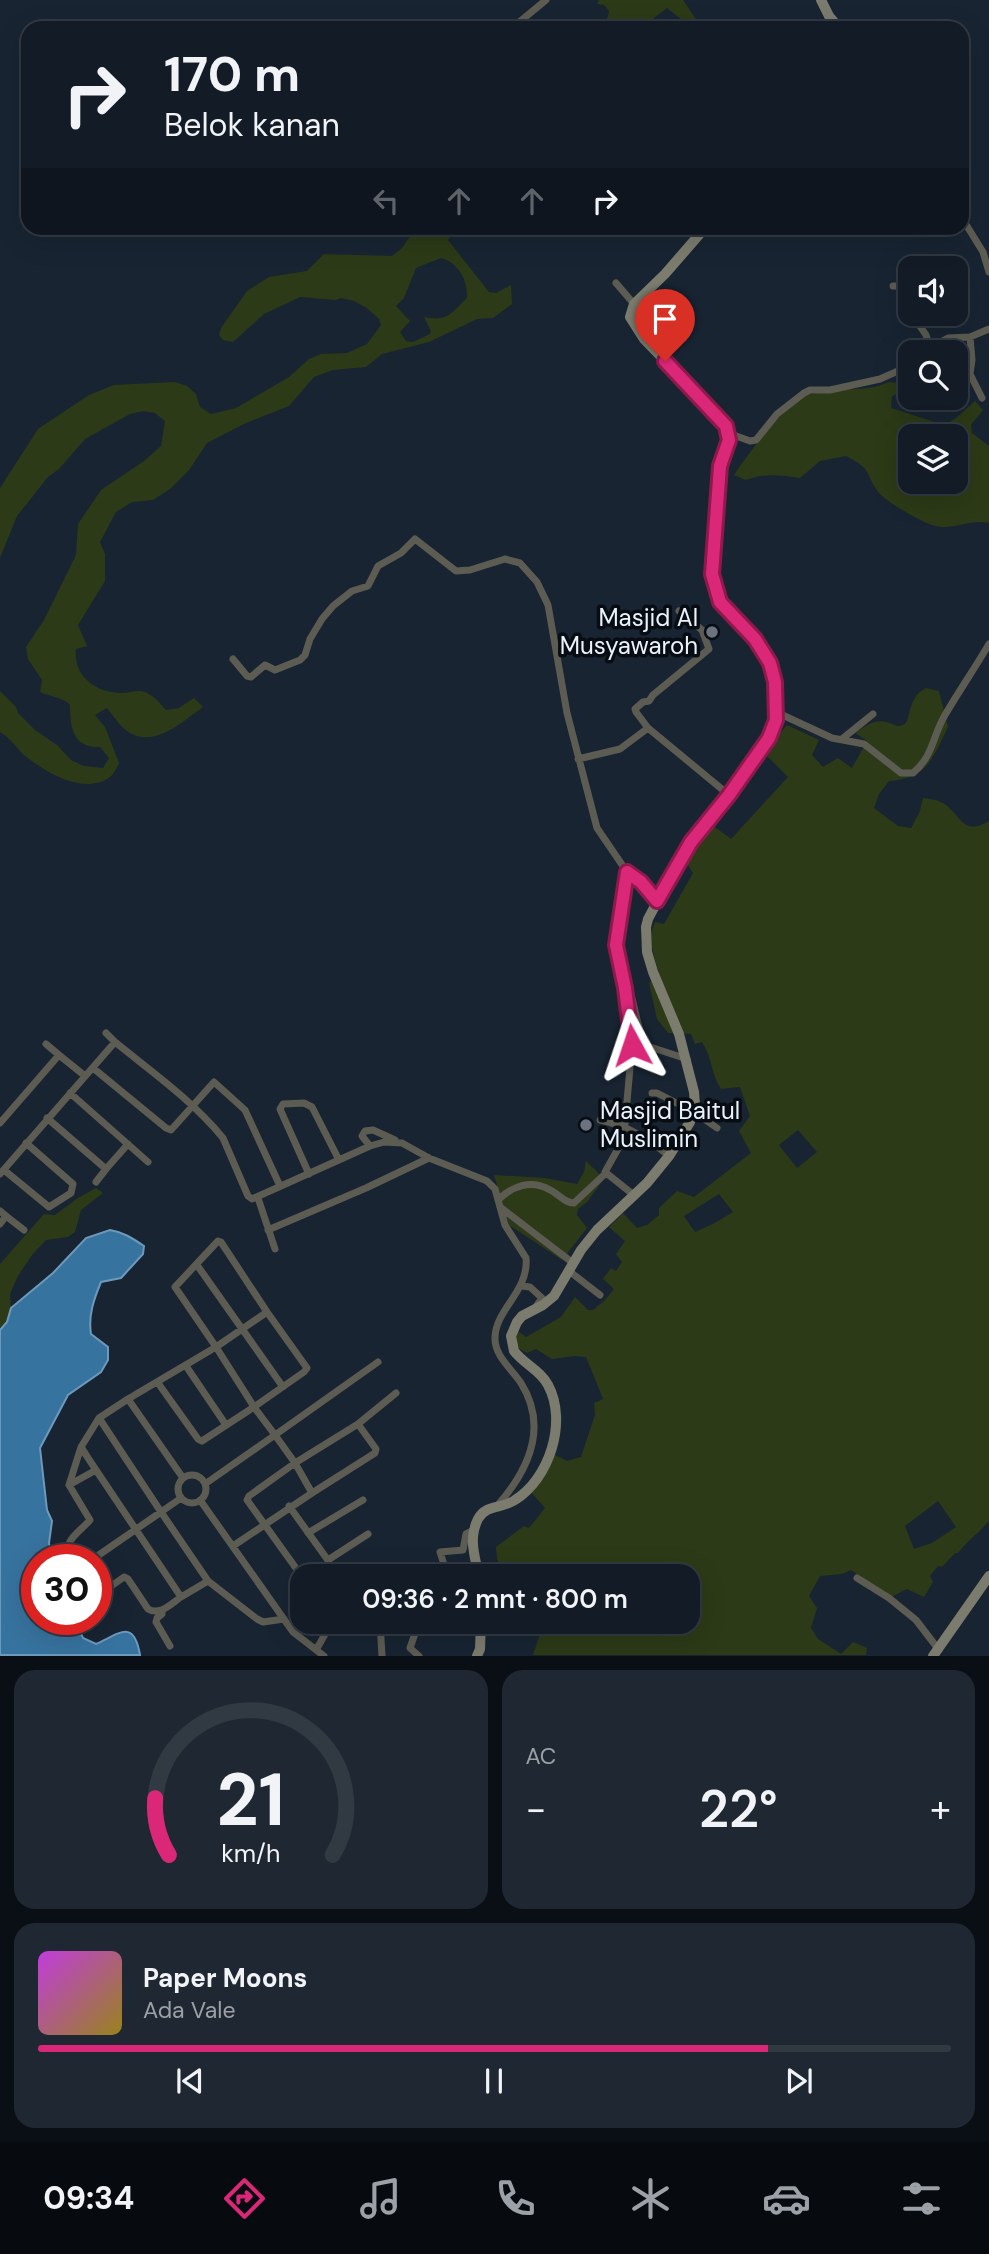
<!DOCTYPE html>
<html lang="id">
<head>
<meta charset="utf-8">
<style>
	:root { --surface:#121b26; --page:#1f2832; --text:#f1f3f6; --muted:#9ca1a7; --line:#313943; --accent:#db2777 }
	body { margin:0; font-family:"DM Sans",sans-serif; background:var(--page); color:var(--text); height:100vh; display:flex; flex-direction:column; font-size:26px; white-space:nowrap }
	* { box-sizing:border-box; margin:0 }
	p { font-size:23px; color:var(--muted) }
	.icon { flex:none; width:38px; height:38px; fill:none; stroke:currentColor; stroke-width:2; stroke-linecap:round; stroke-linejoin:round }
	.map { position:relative; height:1656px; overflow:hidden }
	.side { display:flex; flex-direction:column; gap:14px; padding:14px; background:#0a0f15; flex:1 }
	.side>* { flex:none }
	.guide { position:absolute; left:21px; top:21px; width:948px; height:214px; border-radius:21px; box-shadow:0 7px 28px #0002,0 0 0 2px var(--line); background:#121b26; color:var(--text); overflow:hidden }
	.tools { position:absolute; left:898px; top:256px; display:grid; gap:14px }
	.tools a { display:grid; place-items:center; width:70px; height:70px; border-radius:14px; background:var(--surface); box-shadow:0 7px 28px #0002,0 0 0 2px var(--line); font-size:35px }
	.speed { position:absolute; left:21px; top:1544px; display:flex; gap:14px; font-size:35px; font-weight:700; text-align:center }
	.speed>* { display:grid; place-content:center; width:91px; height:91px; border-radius:50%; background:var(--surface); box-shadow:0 7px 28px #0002,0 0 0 2px var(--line); line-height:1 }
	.speed .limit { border:10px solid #d22; background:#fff; color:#111 }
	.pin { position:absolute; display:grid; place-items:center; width:60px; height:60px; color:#fff; margin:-72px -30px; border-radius:50% 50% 50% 0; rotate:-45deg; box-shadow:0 0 7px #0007 }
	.pin .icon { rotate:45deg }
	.me { position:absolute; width:77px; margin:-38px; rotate:355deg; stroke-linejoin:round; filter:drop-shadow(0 0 5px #0008) }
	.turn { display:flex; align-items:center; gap:24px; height:147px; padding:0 28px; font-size:32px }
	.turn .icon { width:91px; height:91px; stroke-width:2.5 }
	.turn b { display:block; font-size:49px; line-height:60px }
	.lanes { display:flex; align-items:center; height:66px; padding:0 28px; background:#0003; justify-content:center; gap:35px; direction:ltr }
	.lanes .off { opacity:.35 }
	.big { font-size:52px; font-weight:600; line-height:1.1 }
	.side .tile { flex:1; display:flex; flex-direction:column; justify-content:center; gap:10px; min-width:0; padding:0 24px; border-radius:21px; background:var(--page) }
	.side .dial { align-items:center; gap:0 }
	.dial svg { height:182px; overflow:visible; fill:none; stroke:var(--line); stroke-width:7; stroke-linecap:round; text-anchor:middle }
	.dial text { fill:var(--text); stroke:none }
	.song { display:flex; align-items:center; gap:21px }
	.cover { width:84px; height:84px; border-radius:10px; background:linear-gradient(135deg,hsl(290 70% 55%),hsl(50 70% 35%)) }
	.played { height:7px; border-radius:4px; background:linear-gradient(90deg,var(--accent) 80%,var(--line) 80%) }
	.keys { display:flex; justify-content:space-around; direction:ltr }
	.heat { display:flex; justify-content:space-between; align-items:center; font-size:38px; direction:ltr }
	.side .tiles { flex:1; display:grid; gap:14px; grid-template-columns:1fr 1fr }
	.tile:last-child { grid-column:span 2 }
	.trip { position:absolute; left:290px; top:1564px; width:410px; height:70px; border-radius:21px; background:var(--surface); box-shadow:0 7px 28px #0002,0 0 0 2px var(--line); font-weight:600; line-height:70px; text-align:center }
	.tab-bar { display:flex; height:112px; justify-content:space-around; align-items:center; background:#070b0f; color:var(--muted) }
	.tab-bar .icon { width:49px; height:49px }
	.tab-bar .on { color:var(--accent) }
	.tab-bar b { font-size:32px; color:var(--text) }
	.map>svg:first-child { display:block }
</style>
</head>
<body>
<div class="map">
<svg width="989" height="1656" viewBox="0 0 989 1656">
	<rect width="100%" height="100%" fill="#182432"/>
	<!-- green -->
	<path fill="#2c3a17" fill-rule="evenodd" d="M599 0H683L702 28H686L682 20 667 8 641 28H601L606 23 609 11 604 5 597 4Z
		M416 228H455L448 240 489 292 496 293 511 285 512 304 493 318 477 319 429 342 382 354 366 367 333 370 314 377 289 406 246 423 207 443 189 470 170 489 153 500 132 502 116 512 100 542 105 554V581L78 625 87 646 76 649C73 676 95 693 122 693 128 693 133 691 139 691 150 691 159 702 166 710L179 708 194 698 203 707C185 720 158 745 134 735 122 730 114 717 107 708L95 715 105 727 119 763C117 767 114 774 110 777 84 796 45 772 24 755 16 747 10 738 0 732V691L16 707 18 713 35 730 57 745 71 760 84 766 103 768 109 758 100 747C73 748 70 728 70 705 63 697 51 697 40 692L42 680 28 659 26 647 44 620 76 555 78 524 101 490 144 461 161 446 165 421 155 413 143 411 130 414 85 439 59 469 48 477 17 516 0 558V488L38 429 89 395 114 385 175 382 187 386 196 394 200 407 211 414 236 408 289 377 309 359 321 354 347 353 367 344 381 325 379 319 367 308 354 301 341 298 335 300 300 297 264 314 233 342 223 340 219 335 221 328 247 291 269 277 307 271 324 254 392 256 402 248ZM441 258C459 263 468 281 467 298 452 313 447 322 424 317L431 331 430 334 413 342 406 341 400 332 410 321 396 306 404 298 416 268Z
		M889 382 900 383 904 391 892 396 891 408 944 425 956 418 975 401 983 410 971 425 972 433 989 446V523C969 518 949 533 929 524 918 520 884 500 878 492 864 471 872 469 846 456L820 461 800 478C780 475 765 473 746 480L734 475C748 454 785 403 808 395 815 393 823 392 830 391 851 388 870 391 889 382ZM910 436H956V481H910Z
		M926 688 939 691 948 727C932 759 928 778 889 781L879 794 874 808 898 826 911 828 920 811 923 798C931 799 939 800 946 805 962 817 963 836 989 821V1521C980 1532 968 1540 958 1553H955L942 1567 938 1566 930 1576 933 1582 924 1597 907 1589 891 1597 851 1570 842 1574 820 1576 809 1596 817 1608 811 1628 818 1639 841 1654 853 1642 867 1648 866 1655H533L543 1625 539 1622H688V1577H509L507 1569 500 1567 497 1559 496 1547 524 1526 529 1528 545 1508 530 1491 553 1454 567 1461 581 1457 595 1415 594 1403 603 1399 586 1357 575 1356 552 1359 536 1349 527 1353 516 1347 514 1337 516 1330 526 1337 561 1317 575 1297 588 1310H593L604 1301 614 1289 603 1279 611 1268 616 1271 622 1262 616 1254 625 1241 609 1227 623 1213 637 1228 647 1225 659 1215V1208L677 1191 694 1197 751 1153 739 1131 750 1116 740 1087 721 1089C711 1074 712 1057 702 1042L695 1044 691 1034 668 1033 657 1019 649 983 659 973C654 956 647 939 655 922L664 924 693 873 685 861 712 825 731 839 788 777 764 753 787 725 819 740 812 755 823 767 838 758 852 768 867 741 855 733C865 726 874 719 886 722 892 723 897 728 903 725 912 721 906 698 926 688ZM798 1130 817 1152 797 1168 779 1145ZM719 1194 733 1212 713 1224 695 1232 684 1216ZM938 1501 956 1527 932 1543 914 1549 905 1526Z
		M586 1161 604 1179 587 1202 578 1209 577 1215 587 1228 562 1260 509 1225 494 1175 545 1178 577 1184 584 1172Z
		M96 1188 103 1193 81 1210 75 1232 68 1237 46 1240 32 1255 18 1276 10 1294 11 1308 7 1322 0 1330V1264L44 1214 55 1215 78 1198Z"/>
	<!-- water -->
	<path fill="#37739f" stroke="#6d99bb" stroke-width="2" d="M110 1230C123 1232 132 1238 144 1246L143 1254 121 1278 101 1282C94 1299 88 1315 91 1334L108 1347V1360L101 1372 68 1395 40 1448 47 1510 52 1521 49 1543 51 1559H37V1619H74L83 1638 96 1644C120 1633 134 1619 140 1655H0V1330L7 1322 11 1308 53 1273 86 1238Z"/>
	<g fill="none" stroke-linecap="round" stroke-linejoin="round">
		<!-- street -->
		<path stroke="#5c5c53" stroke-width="7" d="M512 28 546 0
			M962 218 983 252 989 272
			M616 283 634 304
			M893 286H898L903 292 910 312
			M911 313 926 335 930 348
			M970 337 972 360 970 374 982 398
			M923 352 948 338 970 337 989 329
			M728 433 750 441 756 440 777 414 804 393 810 390H830L880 379 898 371 910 359
			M679 611 702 630 709 649 653 695 649 701 643 702 635 709 636 712 648 728 729 795
			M233 659 247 676 251 677 265 665 275 670 300 660 305 655 310 639 322 619 333 606 352 591 368 586 378 566 401 553 415 539 456 571 470 570 505 559 520 563 537 582 548 605 567 713 597 828 627 872 641 882 658 901
			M776 712 832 738 864 744 901 773H913C934 755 932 737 945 715 959 691 975 668 989 644
			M842 739 873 714
			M578 759 620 749 648 728
			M627 872 616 945 625 988 632 1045 625 1124 619 1147 605 1172 635 1196
			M630 990 641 1036V1044L632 1045
			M106 1033 115 1042
			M46 1044 59 1055
			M641 1044 687 1059
			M93 1068 166 1128 171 1130 214 1082 245 1110 280 1186
			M70 1093 148 1162
			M652 1093H657L694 1112 717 1128
			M47 1118 106 1169 128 1144
			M600 1120C628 1126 647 1138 669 1156
			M0 1123 59 1055 85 1076
			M370 1146 362 1136 365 1131 373 1130 395 1140
			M4 1170 49 1207 71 1193 73 1184 26 1143
			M0 1174 115 1042C152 1072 193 1101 223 1138L248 1196 252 1199 370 1146 384 1142 402 1143 429 1158 487 1181 495 1189 505 1225 526 1258C529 1291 496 1309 495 1337 494 1356 512 1369 521 1383 549 1428 528 1471 497 1506
			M309 1174 280 1109 283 1104 304 1103 312 1107 339 1160
			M96 1182 106 1169
			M258 1198 275 1249
			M498 1200C512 1186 531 1179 550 1190 559 1194 564 1203 574 1203L606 1173
			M500 1207 573 1263
			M0 1211 6 1216 0 1224
			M6 1216 24 1230
			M268 1230 366 1188 429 1158
			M218 1241 221 1242 267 1312 216 1347 175 1287Z
			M197 1265 283 1387
			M569 1271 600 1295
			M521 1286 530 1287 542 1298 537 1305
			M186 1366 226 1425
			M158 1383 198 1439 202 1441 254 1407 216 1347 128 1399 183 1478
			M128 1399 99 1418 161 1512 181 1498
			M358 1424 396 1393
			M178 1489a14 14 0 1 1 28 0a14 14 0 1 1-28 0Z
			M205 1484 275 1435 254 1407 304 1372 307 1368 267 1312
			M69 1485 96 1470
			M200 1500 293 1632 324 1656
			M289 1506 340 1577
			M308 1533 363 1500
			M233 1546 312 1493
			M70 1559C62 1540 79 1533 90 1520L69 1485 81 1447
			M93 1559 161 1512 208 1581 181 1597 88 1458 81 1447 99 1418
			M328 1560 368 1534
			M448 1577 440 1552 463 1550 466 1534 474 1530
			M303 1578 247 1500 249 1496 295 1463 312 1493 375 1453 376 1449 358 1424 295 1463 275 1435 378 1362
			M857 1578 889 1598 916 1620 939 1650
			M208 1581 257 1619 263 1622 284 1619
			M96 1594H100L124 1577 128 1579 148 1609C160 1616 171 1604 181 1597
			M162 1610V1614L157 1618 156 1622 170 1646
			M380 1622 382 1656
			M419 1622 410 1648 419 1656
			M428 1622 432 1624 433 1622
			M316 1650 332 1622"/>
		<!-- secondary -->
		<path stroke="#7b7c6e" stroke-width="10" d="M821 0 829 16 839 28
			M479 1577C475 1556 468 1539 478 1519 486 1504 502 1509 515 1500 549 1479 568 1422 548 1385 541 1371 524 1364 514 1351L511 1336 517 1322 522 1316 543 1305 554 1296 581 1250 597 1230 647 1183 669 1156 690 1122 695 1105 694 1092 679 1034 653 972 647 952 646 927 648 919 682 855 729 795 769 738 776 720 775 682 770 663 755 639 720 602 712 574 720 466 728 440V433L726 426 700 397 644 339 630 317 634 304 665 274 705 228
			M477 1656 480 1649 481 1622
			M933 1656 989 1576"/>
	</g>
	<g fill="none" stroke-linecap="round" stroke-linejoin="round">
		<!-- route casing -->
		<g stroke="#8e194d" stroke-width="18">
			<path id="route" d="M632 1045 625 988 616 945 627 872 641 882 657 901 691 842 729 795 769 738 776 720 775 682 770 663 755 639 720 602 712 574 720 466 729 440 726 426 665 361"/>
		</g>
		<!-- route -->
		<use href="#route" stroke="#db2777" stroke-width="12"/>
	</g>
	<!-- markers -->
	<g fill="#6b7280" stroke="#080d13" stroke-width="2.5">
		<circle cx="712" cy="632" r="7"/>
		<circle cx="586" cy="1125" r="7"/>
	</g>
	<g text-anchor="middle" stroke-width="7" stroke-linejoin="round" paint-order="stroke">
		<!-- poi labels -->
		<g font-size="24" fill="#eaf2fc" stroke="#080d13" text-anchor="end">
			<text x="698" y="626">Masjid Al<tspan x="698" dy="28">Musyawaroh</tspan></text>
			<text x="600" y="1119" text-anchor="start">Masjid Baitul<tspan x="600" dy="28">Muslimin</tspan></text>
		</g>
	</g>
</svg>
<div class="tools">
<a><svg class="icon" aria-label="sound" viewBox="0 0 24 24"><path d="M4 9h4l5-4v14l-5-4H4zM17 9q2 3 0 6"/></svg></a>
<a><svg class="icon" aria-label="search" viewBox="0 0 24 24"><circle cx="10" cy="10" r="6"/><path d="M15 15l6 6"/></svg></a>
<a><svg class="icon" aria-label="layers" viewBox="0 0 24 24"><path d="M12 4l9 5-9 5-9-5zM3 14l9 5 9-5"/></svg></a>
</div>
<div class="speed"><div class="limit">30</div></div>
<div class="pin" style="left:665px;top:361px;background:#d93025"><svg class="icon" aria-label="arrive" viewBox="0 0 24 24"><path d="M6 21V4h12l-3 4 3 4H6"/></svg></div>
<svg class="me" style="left:632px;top:1045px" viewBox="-20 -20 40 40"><path d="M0-17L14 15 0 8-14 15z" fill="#db2777" stroke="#fff" stroke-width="4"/></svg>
<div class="trip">09:36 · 2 mnt · 800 m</div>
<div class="guide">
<div class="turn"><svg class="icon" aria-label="right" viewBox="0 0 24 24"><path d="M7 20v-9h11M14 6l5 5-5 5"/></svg><div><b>170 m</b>Belok kanan</div></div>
<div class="lanes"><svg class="icon off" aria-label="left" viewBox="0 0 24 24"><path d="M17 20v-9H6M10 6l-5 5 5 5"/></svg><svg class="icon off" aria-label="ahead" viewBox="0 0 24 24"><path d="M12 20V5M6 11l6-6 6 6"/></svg><svg class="icon off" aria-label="ahead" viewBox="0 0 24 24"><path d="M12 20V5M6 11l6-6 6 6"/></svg><svg class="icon" aria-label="right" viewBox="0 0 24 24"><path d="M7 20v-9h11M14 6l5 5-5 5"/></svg></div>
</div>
</div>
<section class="side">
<div class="tiles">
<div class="tile dial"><svg viewBox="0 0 100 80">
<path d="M14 69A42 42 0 1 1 86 69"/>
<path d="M14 69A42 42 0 0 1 8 44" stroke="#db2777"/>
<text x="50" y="56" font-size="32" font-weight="700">21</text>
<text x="50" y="72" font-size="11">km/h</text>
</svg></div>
<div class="tile"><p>AC</p>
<div class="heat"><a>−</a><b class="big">22°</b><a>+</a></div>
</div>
<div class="tile">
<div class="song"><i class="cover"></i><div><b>Paper Moons</b><p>Ada Vale</p></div></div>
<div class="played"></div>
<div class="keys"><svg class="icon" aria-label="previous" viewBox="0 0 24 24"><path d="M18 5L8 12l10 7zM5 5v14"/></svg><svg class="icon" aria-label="pause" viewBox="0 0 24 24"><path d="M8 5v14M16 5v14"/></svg><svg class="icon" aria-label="next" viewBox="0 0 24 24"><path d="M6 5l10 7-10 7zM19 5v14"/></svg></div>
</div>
</div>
</section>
<nav class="tab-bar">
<b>09:34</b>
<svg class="icon on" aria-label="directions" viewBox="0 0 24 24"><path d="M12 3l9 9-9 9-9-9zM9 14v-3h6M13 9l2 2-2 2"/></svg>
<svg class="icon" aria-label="music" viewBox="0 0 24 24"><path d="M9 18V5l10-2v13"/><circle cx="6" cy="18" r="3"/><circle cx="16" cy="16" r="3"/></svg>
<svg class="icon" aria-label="phone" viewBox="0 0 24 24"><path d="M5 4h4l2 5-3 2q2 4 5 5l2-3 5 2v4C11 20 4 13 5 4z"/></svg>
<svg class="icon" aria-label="climate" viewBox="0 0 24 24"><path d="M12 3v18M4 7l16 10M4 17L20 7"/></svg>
<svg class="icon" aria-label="car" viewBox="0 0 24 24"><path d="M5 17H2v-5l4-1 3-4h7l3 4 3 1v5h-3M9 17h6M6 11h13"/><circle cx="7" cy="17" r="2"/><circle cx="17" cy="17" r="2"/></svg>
<svg class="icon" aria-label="filters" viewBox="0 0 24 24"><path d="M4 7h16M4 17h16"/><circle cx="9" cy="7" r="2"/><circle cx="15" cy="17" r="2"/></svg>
</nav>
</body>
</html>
